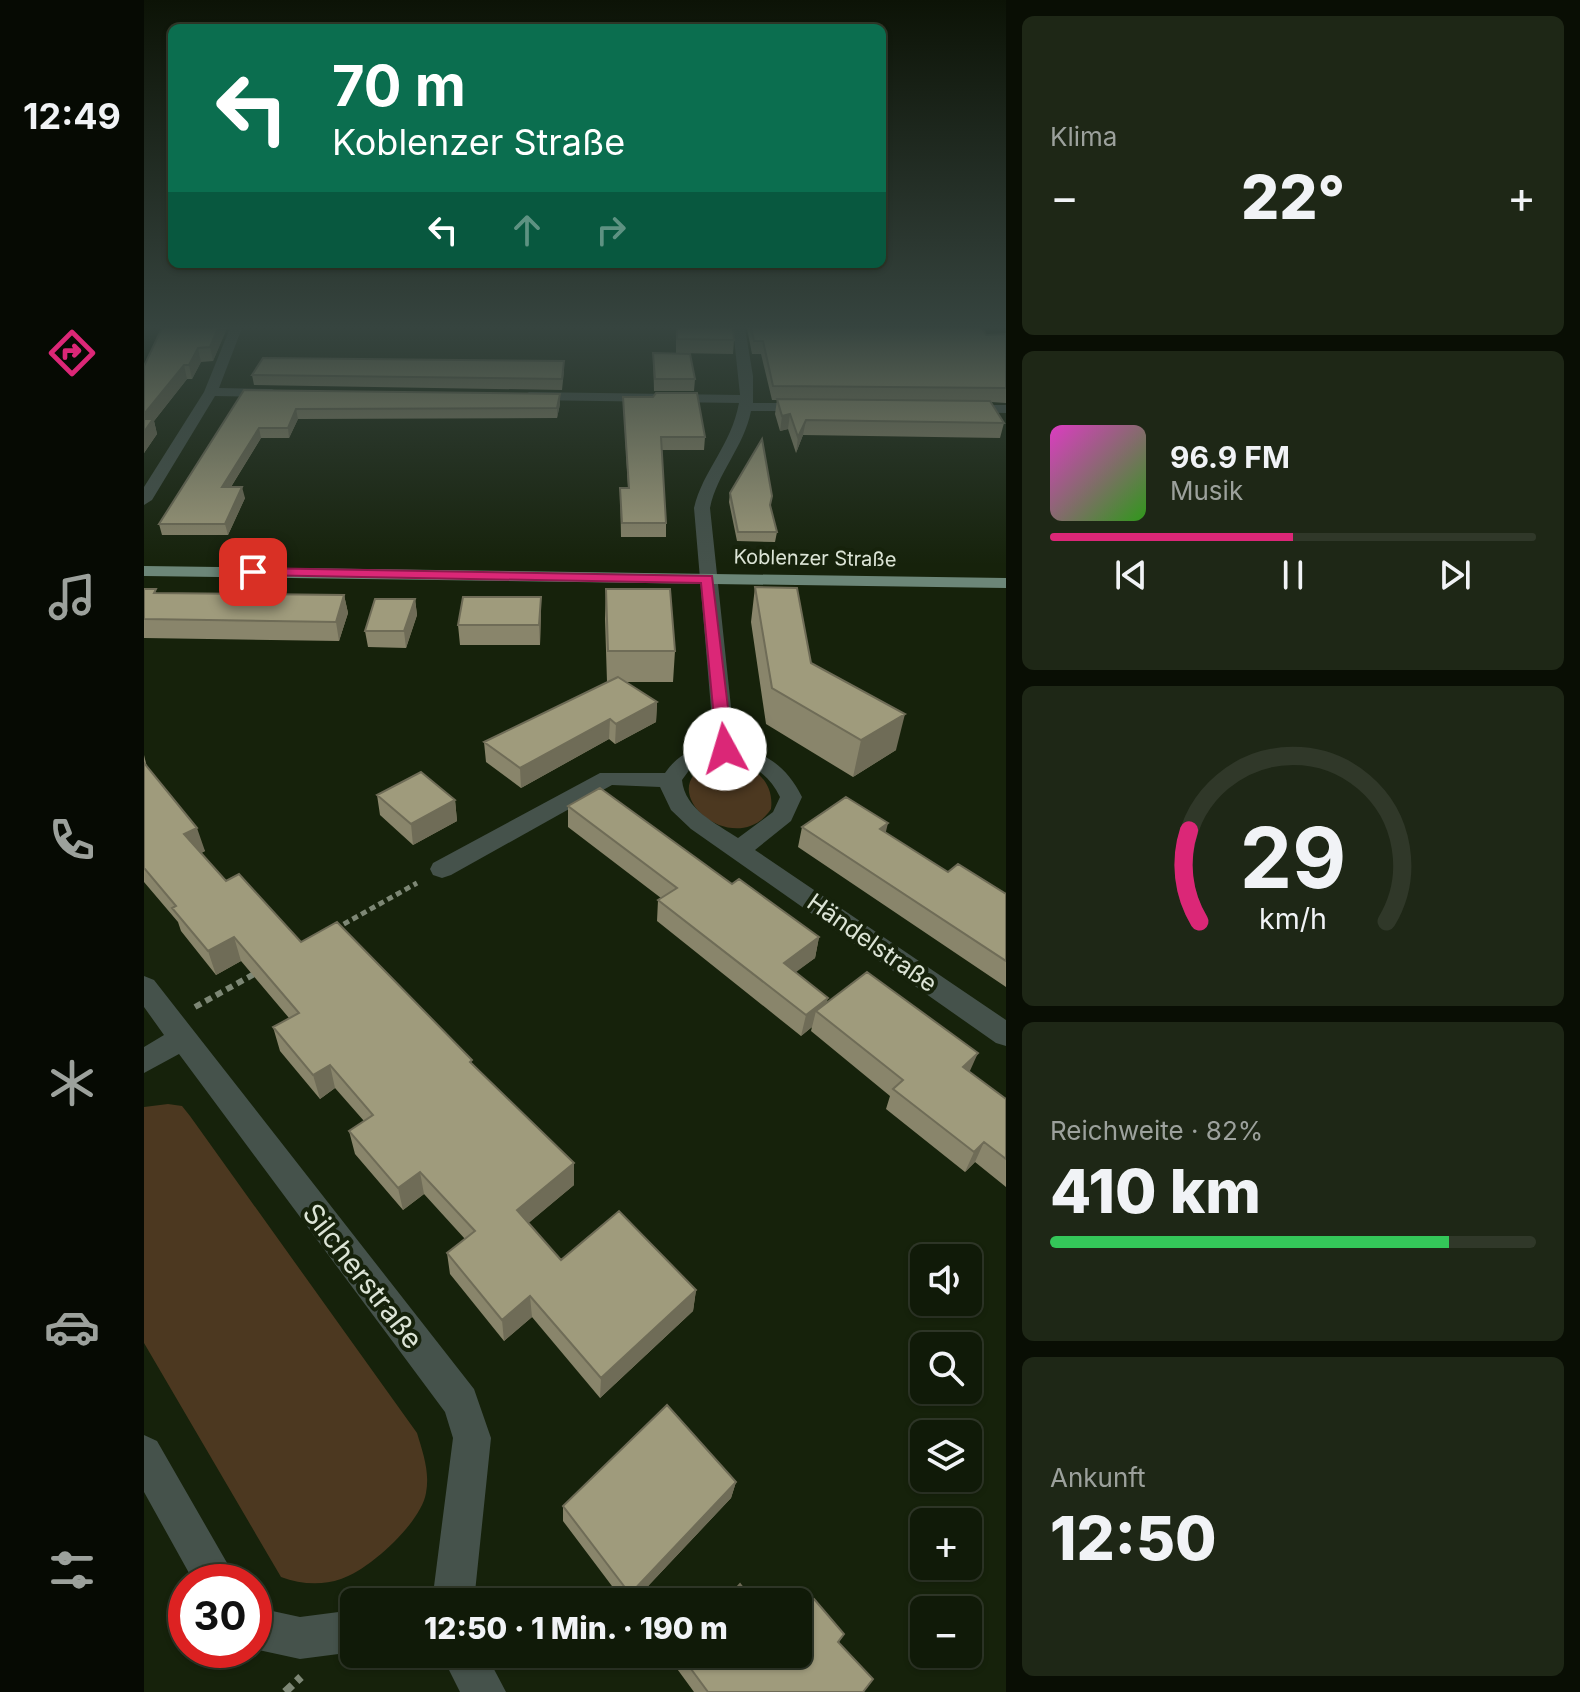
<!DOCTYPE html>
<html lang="de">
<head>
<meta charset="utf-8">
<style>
	:root { --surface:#101a08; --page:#1e2716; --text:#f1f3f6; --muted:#9ca19c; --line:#303829; --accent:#db2777 }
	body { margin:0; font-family:Inter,sans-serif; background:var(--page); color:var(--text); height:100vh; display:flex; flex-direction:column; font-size:30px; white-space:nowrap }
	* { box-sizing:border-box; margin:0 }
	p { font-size:26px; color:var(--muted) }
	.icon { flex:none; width:44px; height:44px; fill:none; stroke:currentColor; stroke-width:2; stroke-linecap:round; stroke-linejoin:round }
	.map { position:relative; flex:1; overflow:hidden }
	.side { display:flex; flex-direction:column; gap:16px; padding:16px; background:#090e04; width:574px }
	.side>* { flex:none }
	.hud { position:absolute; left:24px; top:24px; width:718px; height:244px; border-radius:12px; box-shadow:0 2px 6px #0004,0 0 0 2px var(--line); background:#0b6e4f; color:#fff; overflow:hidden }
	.controls { position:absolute; left:766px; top:1244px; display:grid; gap:16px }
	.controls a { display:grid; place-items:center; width:72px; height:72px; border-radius:12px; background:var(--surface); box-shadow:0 2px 6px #0004,0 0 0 2px var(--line); font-size:40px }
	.speed { position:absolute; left:24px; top:1564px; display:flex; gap:16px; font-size:40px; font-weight:700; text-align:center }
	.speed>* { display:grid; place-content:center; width:104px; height:104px; border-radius:50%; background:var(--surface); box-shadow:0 2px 6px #0004,0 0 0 2px var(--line); line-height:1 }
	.speed .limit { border:12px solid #d22; background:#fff; color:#111 }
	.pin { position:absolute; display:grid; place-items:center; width:68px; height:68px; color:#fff; margin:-34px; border-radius:16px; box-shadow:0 4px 12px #0006 }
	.me { position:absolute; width:88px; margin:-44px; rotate:354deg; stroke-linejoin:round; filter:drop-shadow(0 0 6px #0008) }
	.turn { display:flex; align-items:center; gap:28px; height:168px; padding:0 32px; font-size:36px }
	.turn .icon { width:104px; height:104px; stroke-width:2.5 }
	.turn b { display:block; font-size:56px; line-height:68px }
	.lanes { display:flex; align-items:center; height:76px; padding:0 32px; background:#0003; justify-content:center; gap:40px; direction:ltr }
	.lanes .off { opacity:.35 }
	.big { font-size:60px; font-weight:800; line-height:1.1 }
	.side .card { flex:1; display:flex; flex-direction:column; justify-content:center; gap:12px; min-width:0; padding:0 28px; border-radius:12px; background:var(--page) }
	.side .dial { align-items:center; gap:0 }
	.dial svg { height:208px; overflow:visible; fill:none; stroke:var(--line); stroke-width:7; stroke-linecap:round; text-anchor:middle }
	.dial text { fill:var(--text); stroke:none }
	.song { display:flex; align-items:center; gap:24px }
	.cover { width:96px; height:96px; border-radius:12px; background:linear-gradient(135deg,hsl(310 70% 55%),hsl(110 70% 35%)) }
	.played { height:8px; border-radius:4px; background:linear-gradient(90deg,var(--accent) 50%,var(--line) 50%) }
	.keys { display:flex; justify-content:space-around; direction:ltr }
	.heat { display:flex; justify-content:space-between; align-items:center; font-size:44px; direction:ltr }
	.charge { height:12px; border-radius:6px; background:linear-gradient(90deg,#34c759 82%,var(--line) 0) }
	.trip { position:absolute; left:196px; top:1588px; width:472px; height:80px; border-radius:12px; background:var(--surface); box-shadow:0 2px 6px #0004,0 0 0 2px var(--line); font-weight:800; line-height:80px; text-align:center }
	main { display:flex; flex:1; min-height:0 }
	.menu { display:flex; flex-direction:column; width:144px; justify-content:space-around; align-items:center; background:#060a03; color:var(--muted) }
	.menu .icon { width:56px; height:56px }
	.menu .on { color:var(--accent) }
	.menu b { font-size:36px; color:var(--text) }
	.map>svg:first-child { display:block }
</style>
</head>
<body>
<main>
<nav class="menu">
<b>12:49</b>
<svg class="icon on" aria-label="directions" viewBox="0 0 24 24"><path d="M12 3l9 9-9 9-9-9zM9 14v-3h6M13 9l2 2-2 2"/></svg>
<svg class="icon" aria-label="music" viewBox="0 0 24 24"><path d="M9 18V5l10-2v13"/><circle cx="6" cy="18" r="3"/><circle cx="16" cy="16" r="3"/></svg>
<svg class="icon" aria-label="phone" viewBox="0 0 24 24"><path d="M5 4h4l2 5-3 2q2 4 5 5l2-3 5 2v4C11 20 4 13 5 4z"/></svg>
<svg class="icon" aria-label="climate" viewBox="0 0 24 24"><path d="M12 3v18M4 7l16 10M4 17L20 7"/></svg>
<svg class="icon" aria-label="car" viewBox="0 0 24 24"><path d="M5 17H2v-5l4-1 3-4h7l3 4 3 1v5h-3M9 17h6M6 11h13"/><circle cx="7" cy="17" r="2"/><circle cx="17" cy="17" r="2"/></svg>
<svg class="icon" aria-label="filters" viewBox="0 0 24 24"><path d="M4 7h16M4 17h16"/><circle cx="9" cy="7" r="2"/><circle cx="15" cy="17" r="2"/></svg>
</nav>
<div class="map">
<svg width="862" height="1692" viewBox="0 0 862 1692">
	<rect width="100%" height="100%" fill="#16220b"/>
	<!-- green -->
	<path fill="#4c3820" d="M578 759C605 762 631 779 627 809 589 866 495 781 578 759Z
		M24 1104 38 1106 46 1116 273 1433C279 1453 286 1472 282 1493 277 1523 225 1570 197 1579 177 1586 156 1584 137 1577L0 1343V1107Z"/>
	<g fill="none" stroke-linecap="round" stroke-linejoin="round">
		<!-- path-far2 -->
		<path stroke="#7d8775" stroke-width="5" stroke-dasharray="6 4" stroke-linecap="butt" d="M191 929 273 883"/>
		<!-- path-far1 -->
		<path stroke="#7d8775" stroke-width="6" stroke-dasharray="7 5" stroke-linecap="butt" d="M51 1007 112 973"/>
		<!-- path -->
		<path stroke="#7d8775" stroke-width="8" stroke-dasharray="10 6" stroke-linecap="butt" d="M141 1692 157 1677"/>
		<!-- minor -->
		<path fill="#45524b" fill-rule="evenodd" d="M86 328H98L75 388 128 389 135 393 128 397 71 396 8 500 0 505V487L60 392Z
			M589 328H601L609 376V403H664L671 407 664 411H607C600 447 573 473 566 508L591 745C624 754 643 767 658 797L647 821 611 850 862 1020V1046L852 1043 547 829 527 810 516 787 468 785 307 875 298 878 289 875 286 869 289 863 456 773H521C534 754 548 749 570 744L550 508C559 470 587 446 595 403L385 400 378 396 385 392 596 395ZM571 757C600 759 623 770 636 797L629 812 594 838C572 823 541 810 538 780L546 769Z
			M820 405H862V413L815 412 813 409Z
			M0 976 10 980 330 1389 347 1438 330 1602H288L309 1438 301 1412 35 1054 0 1073V1047L20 1035 0 1007Z
			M0 1435 13 1441 94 1582H50L0 1492Z
			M110 1607 156 1617 210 1610V1652L156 1659 110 1649Z
			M297 1654H342L362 1692H316Z"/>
		<!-- major -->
		<path fill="#6c8678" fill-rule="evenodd" d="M0 566 862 578V588L0 576Z"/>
	</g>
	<!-- wall -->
	<path fill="#89856b" d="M83 328 69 361 57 362 48 379H43L10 421 13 434 0 453V366Z
		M532 328H589L590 340 589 354 532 353Z
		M603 328H838L842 335 862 334V403L847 402 860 423 856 438 659 435 652 453 644 429 636 431 631 414 633 400H628L617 354H608Z
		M509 353 551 379 550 391H510Z
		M420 371 418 390 110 385 108 375Z
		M100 390 416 404 413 418 154 419 145 438H117L87 487 101 498 84 535H18L15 524Z
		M479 397 561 437 560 450H518L522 523V537H477L476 488H484Z
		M586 493 626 508 633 532 631 542 593 541 585 502Z
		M611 587 667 663 752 750 709 777 622 724 607 622Z
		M0 589 13 593 200 595 204 613 195 641 0 638Z
		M462 589 531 651 529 682H482L513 702 512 722 471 744 465 739 377 788 342 762 340 742 465 682H463L461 619Z
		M397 597 396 645H316L314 625Z
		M271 599 273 615 262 648 224 647 221 631Z
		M0 755 3 767 61 851 57 853 82 881 157 942 329 1064 430 1185 384 1223 417 1260 552 1290 549 1311 456 1398 388 1317 360 1341 306 1274 303 1253 321 1239 280 1194 259 1210 211 1154 205 1131 220 1121 191 1088 176 1099 136 1051 129 1027 145 1018 97 961 72 975 37 931 34 922 0 882Z
		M233 795 311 800 313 821 269 845 236 815Z
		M424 806 588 884 675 937 671 958 651 972 683 1003 826 1072 862 1099V1187L831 1162 821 1172 742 1109 746 1096 667 1031 668 1027 657 1036 513 921 514 900 517 898 424 827Z
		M658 827 742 833 804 872 862 894V987L654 847Z
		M592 1482 587 1498 489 1602H480L419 1521V1506Z
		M700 1634 695 1642 719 1692H550L531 1666 535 1654H654Z"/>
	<!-- shaded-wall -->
	<path fill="#6f6c57" d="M74 328H83L69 361 66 347Z
		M54 348 57 362 48 379 45 365Z
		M40 365 43 379 10 421 13 434 0 453V414Z
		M416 394V404L413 418V408Z
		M152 409 154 419 145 438 144 428Z
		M646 414 644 429 636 431 638 416Z
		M662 420 659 435 652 453 654 437Z
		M115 428 117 438 80 498 78 487Z
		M98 487 101 498 84 535 81 524Z
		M200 595 204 613 195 641 192 622Z
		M397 597V616L396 645 395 625Z
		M271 599 273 615 262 648 260 631Z
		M513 702 512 722 471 744 472 724Z
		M761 714 752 750 709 777 717 740Z
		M466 719 465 739 377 788 376 768Z
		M311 800 313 821 269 845 267 824Z
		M744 823 739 844 736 829Z
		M53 828 61 851 48 858 40 834Z
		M90 937 97 961 72 975 64 951Z
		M675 937 671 958 636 984 640 963Z
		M684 998 679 1017 672 1011 668 1027 657 1036 662 1015Z
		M834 1053 825 1073 819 1067Z
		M186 1065 191 1088 176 1099 169 1075Z
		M840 1142 831 1162 821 1172 830 1152Z
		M430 1163V1185L374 1232 373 1210Z
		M276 1172 280 1194 259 1210 254 1188Z
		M552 1290 549 1311 456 1398 457 1378Z
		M386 1296 388 1317 360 1341 358 1320Z
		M592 1482 587 1498 489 1602H485L486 1594Z"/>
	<!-- building -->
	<path fill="#9f9b7c" stroke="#6f6c57" stroke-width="2" d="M18 328H74L66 347 54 348 45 365H40L0 414V366Z
		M533 328H589L590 340 533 339Z
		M607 328H838L842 335 862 334V388L629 386 619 341H610Z
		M509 353 546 354 551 379H511Z
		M119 358 420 361 418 379 108 375Z
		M100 390 416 394 413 408 152 409 144 428H115L78 487H98L81 524H15Z
		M512 393H553L561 437H517L522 523H478L476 488H485L479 397H509Z
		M633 399 846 401 860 423 662 420 654 437 646 414 638 416Z
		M0 419H9L0 432Z
		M618 439 628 496 626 505 633 532H594L586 493Z
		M611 587 653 588 667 663 761 714 717 740 628 688Z
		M0 589H12L10 593 200 595 192 622 0 619Z
		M462 589H526L531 651H464Z
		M319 597H397L395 625H314Z
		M231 599H271L260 631H221Z
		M474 677 513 702 472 724 466 719 376 768 340 742Z
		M0 763 53 828 40 834 82 881 95 874 157 942 193 922 328 1060 326 1062 430 1163 373 1210 417 1260 475 1211 552 1290 457 1378 386 1296 358 1320 303 1253 331 1231 276 1172 254 1188 205 1131 229 1115 186 1065 169 1075 129 1027 155 1013 90 937 64 951 28 908 32 906 0 868Z
		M277 772 311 800 267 824 233 795Z
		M456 788 588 884 595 879 675 937 640 963 684 998 662 1015 514 900 533 888 424 806Z
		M702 797 744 823 736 829 804 872 814 864 862 894V961L658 827Z
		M723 972 834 1053 819 1067 862 1099V1159L840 1142 830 1152 749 1089 759 1080 672 1011Z
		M523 1405 592 1482 486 1594 419 1506Z
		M596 1584 610 1602H580Z
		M670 1599 700 1634 694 1642 729 1679 719 1692H564L536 1654H654V1609Z"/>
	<!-- sky -->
	<linearGradient id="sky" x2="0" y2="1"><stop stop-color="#0c1306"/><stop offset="0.58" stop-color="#36443f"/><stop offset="1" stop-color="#36443f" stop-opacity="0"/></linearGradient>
	<rect width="862" height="565" fill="url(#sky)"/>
	<!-- route -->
	<path fill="#db2777" stroke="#8e194d" stroke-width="2" d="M109 568 568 576 589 749 581 754 573 749 557 583 104 575 103 572Z"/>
	<g text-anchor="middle" stroke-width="8" stroke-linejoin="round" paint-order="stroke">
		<!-- far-street labels -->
		<g font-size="20" fill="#dce4d6" stroke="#16220b">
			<text transform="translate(671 558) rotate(1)" y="7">Koblenzer Straße</text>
		</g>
		<!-- street labels -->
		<g font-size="24" fill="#dce4d6" stroke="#16220b">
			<text transform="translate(728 943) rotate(35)" y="8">Händelstraße</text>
		</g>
		<!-- near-street labels -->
		<g font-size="28" fill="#dce4d6" stroke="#16220b">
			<text transform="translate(219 1276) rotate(52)" y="10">Silcherstraße</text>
		</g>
	</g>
</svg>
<div class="controls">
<a><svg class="icon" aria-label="sound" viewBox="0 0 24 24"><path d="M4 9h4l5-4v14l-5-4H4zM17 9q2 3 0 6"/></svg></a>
<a><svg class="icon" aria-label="search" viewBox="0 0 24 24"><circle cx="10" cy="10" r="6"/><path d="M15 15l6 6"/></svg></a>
<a><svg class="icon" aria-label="layers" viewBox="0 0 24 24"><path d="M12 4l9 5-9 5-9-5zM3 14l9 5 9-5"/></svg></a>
<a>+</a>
<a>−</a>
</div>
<div class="speed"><div class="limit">30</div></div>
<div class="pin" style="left:109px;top:572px;background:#d93025"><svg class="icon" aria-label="arrive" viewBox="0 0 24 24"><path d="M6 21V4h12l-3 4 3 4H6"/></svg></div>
<svg class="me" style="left:581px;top:749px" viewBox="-20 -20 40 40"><circle r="19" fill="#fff"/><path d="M0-13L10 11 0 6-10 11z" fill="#db2777"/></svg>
<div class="trip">12:50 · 1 Min. · 190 m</div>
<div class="hud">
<div class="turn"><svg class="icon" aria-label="left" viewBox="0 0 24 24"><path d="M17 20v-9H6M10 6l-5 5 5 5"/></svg><div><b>70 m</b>Koblenzer Straße</div></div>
<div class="lanes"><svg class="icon" aria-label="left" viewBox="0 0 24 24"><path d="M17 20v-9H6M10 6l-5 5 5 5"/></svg><svg class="icon off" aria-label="ahead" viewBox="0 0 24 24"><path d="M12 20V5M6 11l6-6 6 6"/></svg><svg class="icon off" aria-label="right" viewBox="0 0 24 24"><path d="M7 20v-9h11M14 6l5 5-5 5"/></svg></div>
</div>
</div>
<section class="side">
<div class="card"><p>Klima</p>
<div class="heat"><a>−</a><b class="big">22°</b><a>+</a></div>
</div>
<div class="card">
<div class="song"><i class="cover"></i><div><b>96.9 FM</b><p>Musik</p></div></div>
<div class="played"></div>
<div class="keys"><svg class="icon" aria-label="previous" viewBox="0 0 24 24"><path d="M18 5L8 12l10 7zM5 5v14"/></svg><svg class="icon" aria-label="pause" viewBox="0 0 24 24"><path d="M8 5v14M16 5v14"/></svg><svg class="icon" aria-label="next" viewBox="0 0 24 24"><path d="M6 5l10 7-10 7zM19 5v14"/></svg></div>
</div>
<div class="card dial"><svg viewBox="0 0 100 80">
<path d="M14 69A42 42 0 1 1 86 69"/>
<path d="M14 69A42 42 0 0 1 10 34" stroke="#db2777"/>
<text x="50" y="56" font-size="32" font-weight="700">29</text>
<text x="50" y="72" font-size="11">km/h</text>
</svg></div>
<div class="card"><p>Reichweite · 82%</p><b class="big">410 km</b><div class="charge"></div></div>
<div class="card"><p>Ankunft</p><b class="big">12:50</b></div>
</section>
</main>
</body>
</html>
